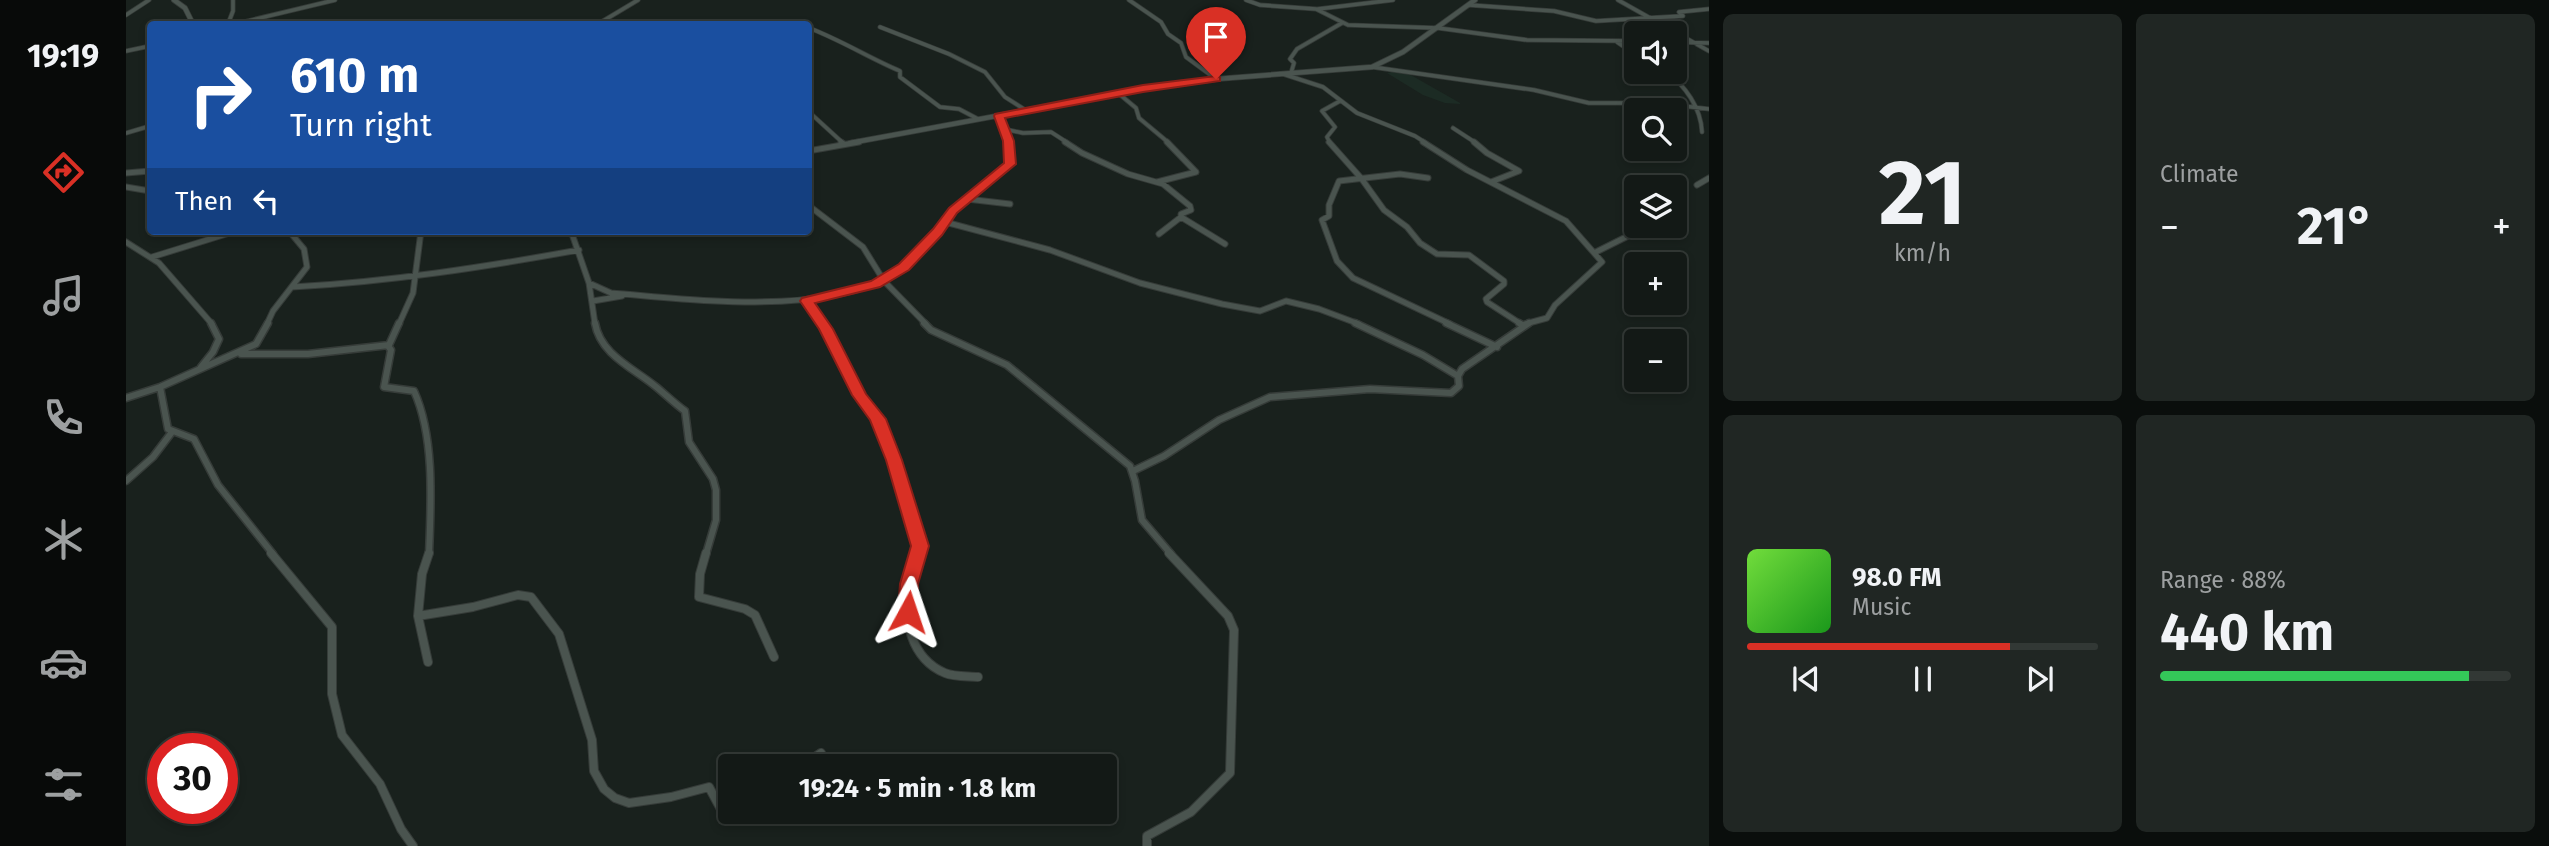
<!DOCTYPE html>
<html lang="en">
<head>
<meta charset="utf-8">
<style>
	:root { --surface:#131916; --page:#202623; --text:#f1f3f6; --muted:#9da0a1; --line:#323835; --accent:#d93025 }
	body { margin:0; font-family:"Fira Sans",sans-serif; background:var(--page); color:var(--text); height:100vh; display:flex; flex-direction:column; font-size:26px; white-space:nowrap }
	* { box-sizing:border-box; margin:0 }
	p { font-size:23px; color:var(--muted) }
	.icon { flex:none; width:38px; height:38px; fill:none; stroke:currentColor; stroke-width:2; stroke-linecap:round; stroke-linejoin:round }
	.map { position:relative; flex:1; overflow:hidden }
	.sheet { display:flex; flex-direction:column; gap:14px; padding:14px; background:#0a0e0c; width:840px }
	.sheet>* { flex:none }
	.top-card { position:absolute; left:21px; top:21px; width:665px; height:214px; border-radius:7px; box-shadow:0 4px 10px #0003,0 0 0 2px var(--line); background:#1a4fa0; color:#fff; overflow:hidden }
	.buttons { position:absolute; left:1498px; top:21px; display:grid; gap:14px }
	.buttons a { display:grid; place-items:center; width:63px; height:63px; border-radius:7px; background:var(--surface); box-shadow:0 4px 10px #0003,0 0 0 2px var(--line); font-size:35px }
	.speed { position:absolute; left:21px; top:733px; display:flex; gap:14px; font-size:35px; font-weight:700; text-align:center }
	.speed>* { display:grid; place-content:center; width:91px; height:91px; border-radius:50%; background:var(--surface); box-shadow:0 4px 10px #0003,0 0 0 2px var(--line); line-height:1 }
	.speed .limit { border:10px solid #d22; background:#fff; color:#111 }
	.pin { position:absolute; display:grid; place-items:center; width:60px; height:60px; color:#fff; margin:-72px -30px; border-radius:50% 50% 50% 0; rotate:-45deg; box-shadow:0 0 7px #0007 }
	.pin .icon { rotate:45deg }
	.me { position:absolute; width:77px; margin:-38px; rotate:5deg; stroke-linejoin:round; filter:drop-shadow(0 0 5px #0008) }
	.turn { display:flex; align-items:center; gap:24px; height:147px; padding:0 28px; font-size:32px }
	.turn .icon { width:91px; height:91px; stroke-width:2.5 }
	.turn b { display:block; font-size:49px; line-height:60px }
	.then { display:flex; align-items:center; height:66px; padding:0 28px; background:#0003; gap:14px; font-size:26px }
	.big { font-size:52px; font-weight:700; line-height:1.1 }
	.sheet .card { flex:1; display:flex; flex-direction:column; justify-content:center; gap:10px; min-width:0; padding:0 24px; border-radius:10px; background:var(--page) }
	.sheet .dial { align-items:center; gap:0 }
	.dial b { font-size:91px; line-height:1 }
	.song { display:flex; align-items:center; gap:21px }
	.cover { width:84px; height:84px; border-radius:10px; background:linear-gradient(135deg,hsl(100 70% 55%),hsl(120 70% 35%)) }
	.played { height:7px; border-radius:4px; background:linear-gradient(90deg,var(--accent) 75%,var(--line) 75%) }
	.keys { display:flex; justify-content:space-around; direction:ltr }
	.heat { display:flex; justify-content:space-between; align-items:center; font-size:38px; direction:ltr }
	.charge { height:10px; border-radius:5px; background:linear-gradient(90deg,#34c759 88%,var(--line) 0) }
	.sheet .tiles { flex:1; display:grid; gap:14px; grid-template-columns:repeat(2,1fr) }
	.trip { position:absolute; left:592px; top:754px; width:399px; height:70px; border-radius:7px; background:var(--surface); box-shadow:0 4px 10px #0003,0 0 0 2px var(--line); font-weight:700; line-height:70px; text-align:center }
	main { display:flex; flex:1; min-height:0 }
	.tab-bar { display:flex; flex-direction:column; width:126px; justify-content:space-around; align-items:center; background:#080a09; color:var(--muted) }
	.tab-bar .icon { width:49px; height:49px }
	.tab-bar .current { color:var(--accent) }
	.tab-bar b { font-size:32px; color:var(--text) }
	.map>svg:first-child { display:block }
</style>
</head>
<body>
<main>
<nav class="tab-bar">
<b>19:19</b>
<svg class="icon current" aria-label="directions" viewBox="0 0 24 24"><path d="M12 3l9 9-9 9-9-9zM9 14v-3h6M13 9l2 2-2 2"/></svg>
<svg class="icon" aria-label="music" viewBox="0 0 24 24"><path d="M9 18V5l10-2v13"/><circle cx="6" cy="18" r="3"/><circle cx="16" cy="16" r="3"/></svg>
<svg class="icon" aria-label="phone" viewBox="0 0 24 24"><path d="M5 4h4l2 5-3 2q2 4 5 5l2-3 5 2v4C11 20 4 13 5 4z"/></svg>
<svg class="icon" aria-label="climate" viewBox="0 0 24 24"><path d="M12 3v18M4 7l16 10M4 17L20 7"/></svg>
<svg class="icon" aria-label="car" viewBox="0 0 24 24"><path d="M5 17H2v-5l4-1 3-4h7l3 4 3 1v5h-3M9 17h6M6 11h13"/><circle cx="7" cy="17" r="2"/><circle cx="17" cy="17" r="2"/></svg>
<svg class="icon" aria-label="filters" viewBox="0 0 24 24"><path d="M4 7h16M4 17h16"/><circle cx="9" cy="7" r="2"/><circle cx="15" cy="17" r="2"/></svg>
</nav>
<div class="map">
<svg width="1583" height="846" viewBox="0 0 1583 846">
	<rect width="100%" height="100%" fill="#19211d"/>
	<!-- built -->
	<path fill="#1c2b24" d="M1276 70 1334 103V104L1319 103 1297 95 1261 73Z"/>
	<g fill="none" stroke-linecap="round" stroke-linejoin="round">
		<!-- minor-far3 casing -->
		<g stroke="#363c39" stroke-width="5">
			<path id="minor-far3" d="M1003 0 1035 22 1042 34 1055 43 1060 57 1090 79
				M1120 0 1134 5 1190 9 1222 25 1312 28 1401 40 1510 41
				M1492 0 1583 51
				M1343 5 1428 11 1470 21 1557 16 1553 12 1583 9
				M1192 9 1267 0
				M0 15 23 0
				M102 24 107 11V0
				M109 24 209 0
				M472 24 512 0
				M754 27 823 54 859 72 879 97 901 111
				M683 28C715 40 743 58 774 71V77L814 107 833 109 852 119
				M1491 42 1510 55
				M1549 42 1583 43
				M0 51 24 46
				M1246 67 1408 90 1463 103H1532L1583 109
				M1540 72C1559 85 1575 108 1576 132
				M1165 73 1168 63 1164 59 1171 49 1216 23
				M1157 74 1197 87 1231 113 1289 136 1300 143
				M992 93 1010 108 1013 118 1043 143
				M682 111 717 143
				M873 116 882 143
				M1327 128 1350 143
				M878 129 897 133 925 132 942 143
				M0 133 24 126
				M1204 143 1201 137 1209 127 1196 111 1214 101"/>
		</g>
		<!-- minor-far2 casing -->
		<g stroke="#363c39" stroke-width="7">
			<path id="minor-far2" d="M715 142 718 144
				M939 142 956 153 1002 174 1037 184 1064 206 1065 210 1055 214V217L1099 244
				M1203 142 1235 178 1258 210 1281 227 1294 243 1311 254 1343 255 1378 281V284L1360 299 1361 302 1395 324
				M1297 142 1341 170 1440 221 1476 262 1429 305 1421 318 1399 324
				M1348 142 1361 153 1393 171 1365 182
				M0 173 24 171
				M1302 178 1274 174 1213 181 1203 205V216L1196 220 1211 261 1227 278 1324 324
				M1031 182 1070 172 1041 142
				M1571 185 1583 178
				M0 187 24 191
				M841 199 884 204
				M682 205 737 247 758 281 800 324
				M819 222 924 250 1014 283 1096 304 1134 311 1160 301 1193 309 1233 324
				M445 231 463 283 469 324
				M1033 234 1055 217
				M0 242 33 263 86 324
				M1470 252 1522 226
				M26 257 110 231
				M463 283 485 293C567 299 708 319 777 268 797 253 810 230 826 212 842 194 865 179 884 164L882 142
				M166 287C263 282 358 267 453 250
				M467 301 496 296
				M681 301 697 324
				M141 324 147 311 181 267 178 249 163 231
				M273 324 287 293 295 231"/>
		</g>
		<!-- minor-far1 casing -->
		<g stroke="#363c39" stroke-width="9">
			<path id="minor-far1" d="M469 323C474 354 507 368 529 386 539 394 548 403 559 411L563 442 587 479 590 490V520L580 554
				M696 323 733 395 752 419 792 537 793 554
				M798 323 805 330 881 365 1004 466 1009 481 1016 520 1045 554
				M1229 323 1297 355 1332 376
				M1320 323 1371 347
				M1393 323 1398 326
				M262 346 265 350 258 387 288 391C309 437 305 504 303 554
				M115 354H182L263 345 273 323
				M75 367 87 352 93 339 85 323
				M34 387 42 429 68 439 92 485 147 554
				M0 398 34 387 130 344 142 323
				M1007 471 1038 456 1093 420 1144 397 1244 389 1325 393 1333 386 1332 376 1336 369 1403 323
				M0 481 27 457 46 432"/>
		</g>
		<!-- minor casing -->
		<g stroke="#363c39" stroke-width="10">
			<path id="minor" d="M145 553 206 627V694L216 735 254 784 275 829 287 846
				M580 553 574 574 573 597 619 609 629 615 648 657
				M793 553C792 564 785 573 783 584 776 618 785 659 819 673 828 677 842 676 852 677
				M292 616 347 607 392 595 405 597 433 634 466 740 468 771 478 789 489 798 503 803 545 797 583 787 596 811 604 812
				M302 662 292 616 296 574 303 553
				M676 766 695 753
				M1021 846V836L1065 812 1104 773 1108 630 1102 616 1043 553"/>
		</g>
		<!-- tertiary-far1 casing -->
		<g stroke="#363c39" stroke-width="6">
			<path id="tertiary-far1" d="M48 0 59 8 67 24
				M724 143 1017 89 1090 79 1246 67 1277 52 1349 0"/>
		</g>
		<!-- tertiary casing -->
		<g stroke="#363c39" stroke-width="7">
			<path id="tertiary" d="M682 151 733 142"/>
		</g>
		<!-- minor-far3 -->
		<use href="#minor-far3" stroke="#4a544f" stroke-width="3.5"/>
		<!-- minor-far2 -->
		<use href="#minor-far2" stroke="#4a544f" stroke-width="5"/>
		<!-- minor-far1 -->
		<use href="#minor-far1" stroke="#4a544f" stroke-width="6"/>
		<!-- minor -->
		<use href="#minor" stroke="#4a544f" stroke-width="8"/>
		<!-- tertiary-far1 -->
		<use href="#tertiary-far1" stroke="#4a544f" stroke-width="4.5"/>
		<!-- tertiary -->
		<use href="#tertiary" stroke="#4a544f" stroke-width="5"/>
	</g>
	<!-- route -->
	<path fill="#d93025" stroke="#8d1f18" stroke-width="2" d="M1090 76 1094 77V81L1017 92 879 118 888 141 890 164 831 213 816 235 783 270 754 287 689 303 707 329 740 394 760 419 776 460 803 546 792 584 791 612 789 617 782 619 775 617 772 612 774 584 785 546 760 460 744 420 726 395 693 329 674 301 676 298 745 281 773 264 807 229 823 208 878 163 877 141 868 116 869 114 1017 85Z"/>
</svg>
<div class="buttons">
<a><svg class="icon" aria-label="sound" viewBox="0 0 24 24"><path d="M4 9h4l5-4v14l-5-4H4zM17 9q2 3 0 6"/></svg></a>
<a><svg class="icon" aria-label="search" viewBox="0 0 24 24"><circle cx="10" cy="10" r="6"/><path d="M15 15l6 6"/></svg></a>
<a><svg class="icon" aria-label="layers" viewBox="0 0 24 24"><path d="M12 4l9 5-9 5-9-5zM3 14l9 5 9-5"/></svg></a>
<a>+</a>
<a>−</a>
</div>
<div class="speed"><div class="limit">30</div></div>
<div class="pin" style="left:1090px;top:79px;background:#d93025"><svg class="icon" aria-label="arrive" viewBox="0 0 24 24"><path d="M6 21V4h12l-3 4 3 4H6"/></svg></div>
<svg class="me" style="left:782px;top:612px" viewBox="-20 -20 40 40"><path d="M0-17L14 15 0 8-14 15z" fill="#d93025" stroke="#fff" stroke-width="4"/></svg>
<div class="trip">19:24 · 5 min · 1.8 km</div>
<div class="top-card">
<div class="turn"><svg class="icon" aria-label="right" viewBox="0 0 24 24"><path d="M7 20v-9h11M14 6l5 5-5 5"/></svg><div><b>610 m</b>Turn right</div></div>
<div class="then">Then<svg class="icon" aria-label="left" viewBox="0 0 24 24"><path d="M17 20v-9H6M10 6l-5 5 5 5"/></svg></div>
</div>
</div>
<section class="sheet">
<div class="tiles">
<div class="card dial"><b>21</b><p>km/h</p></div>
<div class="card"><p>Climate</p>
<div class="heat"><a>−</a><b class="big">21°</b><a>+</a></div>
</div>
<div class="card">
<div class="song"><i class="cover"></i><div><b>98.0 FM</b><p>Music</p></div></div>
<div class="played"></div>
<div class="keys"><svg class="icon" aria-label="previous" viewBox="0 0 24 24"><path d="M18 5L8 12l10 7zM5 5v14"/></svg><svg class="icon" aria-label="pause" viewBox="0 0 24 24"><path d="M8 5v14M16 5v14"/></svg><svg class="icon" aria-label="next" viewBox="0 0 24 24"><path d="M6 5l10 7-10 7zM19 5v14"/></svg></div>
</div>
<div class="card"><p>Range · 88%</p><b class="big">440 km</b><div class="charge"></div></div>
</div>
</section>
</main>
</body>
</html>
